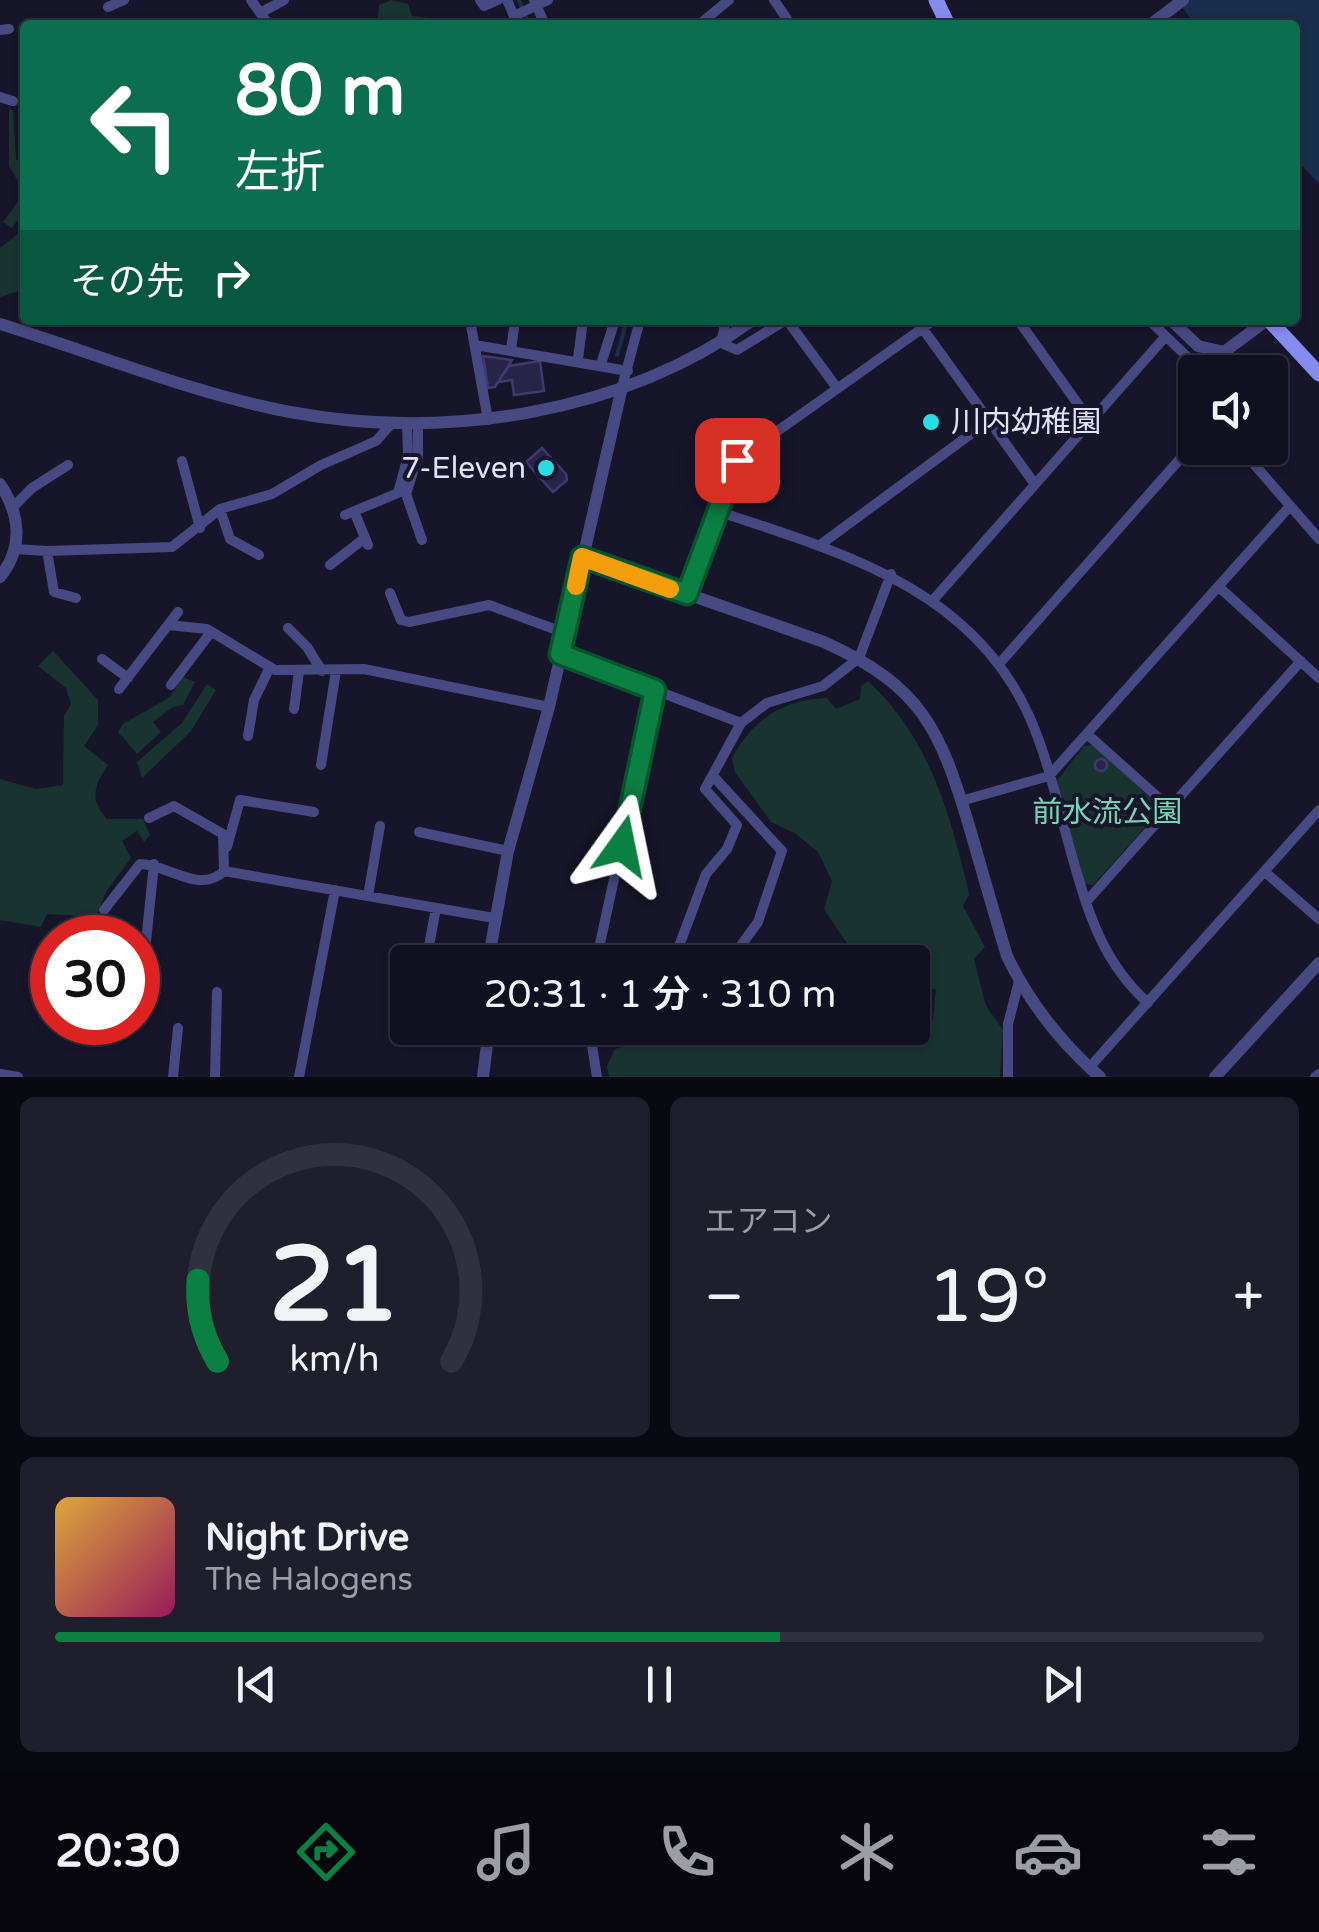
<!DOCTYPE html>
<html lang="ja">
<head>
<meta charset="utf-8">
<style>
	:root { --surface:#111020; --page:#1e1e2d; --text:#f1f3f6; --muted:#9c9da5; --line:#30303e; --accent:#0b8043 }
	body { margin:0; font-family:"Varela Round","Noto Sans JP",sans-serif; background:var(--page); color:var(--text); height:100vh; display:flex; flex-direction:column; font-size:38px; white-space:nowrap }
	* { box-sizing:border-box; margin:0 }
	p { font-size:32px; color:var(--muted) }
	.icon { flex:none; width:55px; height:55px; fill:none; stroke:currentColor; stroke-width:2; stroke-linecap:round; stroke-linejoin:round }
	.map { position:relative; height:1077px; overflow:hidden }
	.side { display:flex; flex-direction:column; gap:20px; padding:20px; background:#090912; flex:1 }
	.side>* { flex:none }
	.top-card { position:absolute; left:20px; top:20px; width:1280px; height:305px; border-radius:10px; box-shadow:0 2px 8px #0004,0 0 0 2px var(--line); background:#0b6e4f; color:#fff; overflow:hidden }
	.buttons { position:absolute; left:1178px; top:355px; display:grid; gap:20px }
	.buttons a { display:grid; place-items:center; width:110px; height:110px; border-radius:10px; background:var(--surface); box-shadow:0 2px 8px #0004,0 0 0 2px var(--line); font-size:50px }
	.speed { position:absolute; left:30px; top:915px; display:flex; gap:20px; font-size:50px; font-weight:700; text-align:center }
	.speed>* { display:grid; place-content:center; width:130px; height:130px; border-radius:50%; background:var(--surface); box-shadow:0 2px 8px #0004,0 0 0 2px var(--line); line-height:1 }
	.speed .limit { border:15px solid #d22; background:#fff; color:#111 }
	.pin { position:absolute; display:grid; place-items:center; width:85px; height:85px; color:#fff; margin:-42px; border-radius:20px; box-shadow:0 5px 15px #0006 }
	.me { position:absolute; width:110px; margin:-55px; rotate:12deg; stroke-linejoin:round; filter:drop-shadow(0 0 8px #0008) }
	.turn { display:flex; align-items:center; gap:35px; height:210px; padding:0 50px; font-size:45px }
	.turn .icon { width:130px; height:130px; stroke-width:2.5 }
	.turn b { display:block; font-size:70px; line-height:85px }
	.then { display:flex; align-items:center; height:95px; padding:0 50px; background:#0003; gap:20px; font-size:38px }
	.big { font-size:75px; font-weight:600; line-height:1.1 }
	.side .tile { flex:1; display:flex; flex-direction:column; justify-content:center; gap:15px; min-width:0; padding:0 35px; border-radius:15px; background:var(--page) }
	.side .dial { align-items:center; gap:0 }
	.dial svg { height:260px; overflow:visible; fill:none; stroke:var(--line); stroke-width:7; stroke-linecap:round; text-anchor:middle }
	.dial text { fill:var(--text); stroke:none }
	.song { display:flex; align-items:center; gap:30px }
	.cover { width:120px; height:120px; border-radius:15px; background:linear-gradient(135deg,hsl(40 70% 55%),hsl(330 70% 35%)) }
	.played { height:10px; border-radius:5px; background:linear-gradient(90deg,var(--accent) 60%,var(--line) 60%) }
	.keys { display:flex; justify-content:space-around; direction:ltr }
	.heat { display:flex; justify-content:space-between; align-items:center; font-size:55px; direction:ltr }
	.side .tiles { flex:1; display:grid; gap:20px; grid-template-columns:1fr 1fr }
	.tile:last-child { grid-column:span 2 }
	.trip { position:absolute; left:390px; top:945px; width:540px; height:100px; border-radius:10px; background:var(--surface); box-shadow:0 2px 8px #0004,0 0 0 2px var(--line); font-weight:600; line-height:100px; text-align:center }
	.menu { display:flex; height:160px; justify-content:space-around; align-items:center; background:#07060d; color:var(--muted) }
	.menu .icon { width:70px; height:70px }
	.menu .selected { color:var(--accent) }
	.menu b { font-size:45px; color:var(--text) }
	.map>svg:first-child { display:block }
</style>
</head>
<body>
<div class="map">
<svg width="1319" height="1077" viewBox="0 0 1319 1077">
	<rect width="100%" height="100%" fill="#17152a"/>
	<!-- green -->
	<path fill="#193330" d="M391 0 408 4 412 16 438 19 437 25H377L379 5Z
		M9 109 13 110 16 160 25 159V210L12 228 3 222 20 199 22 188 9 166Z
		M25 228V289L0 297V248Z
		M53 651 98 700V725L84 746 108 765C94 786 89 799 107 819H143L150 835 144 842 137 831 122 841 131 858 106 892 96 917 47 914 41 927 0 920V779L36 789 63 785 64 716 71 704 66 688 38 666Z
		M183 677 195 682 183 705 173 707 153 722 161 732 137 754 118 732 123 724 170 697Z
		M868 681C930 739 950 813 969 894L963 906 985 947 974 959 986 1006 1003 1030 1000 1077H609L607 1066 615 1049 681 1028H776L787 1038 793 1028H874L921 1035 933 1019 936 990 913 981 912 962C852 962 857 958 824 909L832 881 818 852 796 834 771 822 735 772 732 758C753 719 782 700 827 698L836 709 860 699 861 686Z
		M207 684 216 690 191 731 142 778 137 762 182 723Z
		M1093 745 1159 806V812L1093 885 1085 884 1056 782 1084 746Z"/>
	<!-- water -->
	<path fill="#172f4c" d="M1177 0H1319V184L1295 158V25H1195Z"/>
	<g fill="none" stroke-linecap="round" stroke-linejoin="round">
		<!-- stream -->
		<path stroke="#172f4c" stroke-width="4" d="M519 0 529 25
			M617 355 627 320"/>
	</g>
	<!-- building -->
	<path fill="#282448" stroke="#403971" stroke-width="2.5" d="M483 356 512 360 495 387 488 388Z
		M540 361 544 391 514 395 512 380 498 382 509 366Z
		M542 448 566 474 567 480 553 492 526 462Z
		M1095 765a6 6 0 1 1 12 0a6 6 0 1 1-12 0Z"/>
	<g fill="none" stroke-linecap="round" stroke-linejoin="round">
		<!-- minor -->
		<path stroke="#474982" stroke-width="10" d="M251 0 269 25
			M480 0 484 6 498 0
			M507 0 518 25
			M534 0 545 25
			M774 0 791 25
			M108 7 124 0
			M260 13 284 0
			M514 16 548 0
			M701 23 729 0
			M0 30 9 29
			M0 97 13 101
			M470 320 488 420
			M726 320 721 343 737 350 786 320
			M787 320 837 388
			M1018 320 1090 421
			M1149 320 1203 372
			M923 329 1034 483
			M475 345 628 371
			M511 350 515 320
			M578 359 583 320
			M601 364 615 320
			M622 387 640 320
			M418 423V456L406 494 422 540
			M1240 448 1319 539
			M182 461 200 528
			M13 507 32 488 68 465
			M220 509 230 539 259 555
			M354 511 368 545
			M717 511C840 552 973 588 1030 718 1048 759 1058 806 1070 849 1087 908 1100 960 1148 1003
			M345 515 398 493 408 456 407 423
			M820 545 987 422
			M15 549 47 551 54 592 76 598
			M47 551 172 547 220 509 272 494 321 465 376 441 392 423
			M330 565 365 538
			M1219 587 1319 678
			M390 593 401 620 409 622 489 605 565 633
			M687 594 737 460 934 320
			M934 599 1165 337
			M168 625 178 612
			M288 628 307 647 322 671
			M560 654 655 690 596 962
			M102 659 128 678
			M999 664 1195 442
			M171 685 211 632
			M119 689 168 625 207 629 275 670 364 669 549 707
			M655 690 741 723
			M294 709 299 671
			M1087 734 1170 808
			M248 736 254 700 270 667
			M321 765 336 671
			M713 776 782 851 758 922 729 962
			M961 801 1049 776 1290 506
			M149 818 174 806 223 834 224 871
			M419 832 508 851
			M227 847 240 800 314 812
			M1265 872 1319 919
			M368 896 380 826
			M1086 902 1301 661
			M104 910 140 864C167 864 200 895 224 871L494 918
			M490 948 561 962
			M144 961 154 864
			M426 962 436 908
			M673 962 706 874 727 849 737 825 705 789 741 723 767 703 823 686 859 658 891 574
			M591 1028V1039L630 1028
			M591 1039 597 1077
			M1089 1068 1319 810
			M0 1074 18 1077
			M173 1077 178 1028
			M215 1077 217 992
			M299 1077 335 890
			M1008 1077V1024L1019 981
			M1315 1077 1319 1074"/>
		<!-- tertiary -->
		<path stroke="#474982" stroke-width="12" d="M1150 25 1183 0
			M1171 320 1198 346 1224 352 1267 320
			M0 324C94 353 194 394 290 412 446 441 622 414 753 320
			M0 484C20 514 24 547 0 577
			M582 557 824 642C923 687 940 729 970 829 982 871 994 913 1007 956 1030 1004 1060 1042 1100 1077
			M488 962 508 851 549 707 622 387
			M483 1077 489 1028
			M1215 1077 1319 963"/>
		<!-- secondary -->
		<path stroke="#868bee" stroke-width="15" d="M936 0 948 25
			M1269 320 1319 374"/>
	</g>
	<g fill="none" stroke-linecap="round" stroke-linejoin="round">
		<!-- route casing -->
		<g stroke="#07532c" stroke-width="25">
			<path id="route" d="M622 846 655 690 560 654 582 557 687 594 737 460"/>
		</g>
		<!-- route -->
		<use href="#route" stroke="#0b8043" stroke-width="18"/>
		<!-- slow -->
		<path stroke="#f59e0b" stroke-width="18" d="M576 586 582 557 670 589"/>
	</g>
	<!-- markers -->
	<g fill="#28dde1" stroke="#17152a" stroke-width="4">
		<circle cx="931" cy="422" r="10"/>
		<circle cx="546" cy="468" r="10"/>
	</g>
	<g text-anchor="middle" stroke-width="8" stroke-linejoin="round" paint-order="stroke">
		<!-- poi labels -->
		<g font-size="30" fill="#e3e2fb" stroke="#17152a" text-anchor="start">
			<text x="951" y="432">川内幼稚園</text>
			<text x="526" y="478" text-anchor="end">7-Eleven</text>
		</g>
		<!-- park labels -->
		<g font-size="30" fill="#76d3b4" stroke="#17152a">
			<text x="1107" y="822">前水流公園</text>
		</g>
	</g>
</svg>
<div class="buttons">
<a><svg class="icon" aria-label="sound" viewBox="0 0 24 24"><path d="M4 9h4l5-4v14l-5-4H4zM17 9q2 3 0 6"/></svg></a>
</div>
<div class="speed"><div class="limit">30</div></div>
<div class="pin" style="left:737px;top:460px;background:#d93025"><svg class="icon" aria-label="arrive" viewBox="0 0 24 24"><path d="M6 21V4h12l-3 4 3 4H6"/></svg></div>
<svg class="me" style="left:622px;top:846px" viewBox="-20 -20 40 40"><path d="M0-17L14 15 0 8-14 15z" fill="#0b8043" stroke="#fff" stroke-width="4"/></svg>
<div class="trip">20:31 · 1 分 · 310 m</div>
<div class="top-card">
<div class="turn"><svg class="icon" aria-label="left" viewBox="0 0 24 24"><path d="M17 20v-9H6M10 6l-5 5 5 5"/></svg><div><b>80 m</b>左折</div></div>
<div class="then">その先<svg class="icon" aria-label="right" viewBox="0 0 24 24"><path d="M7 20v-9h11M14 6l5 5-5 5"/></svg></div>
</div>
</div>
<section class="side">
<div class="tiles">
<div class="tile dial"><svg viewBox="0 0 100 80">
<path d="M14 69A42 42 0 1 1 86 69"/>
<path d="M14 69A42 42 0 0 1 8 44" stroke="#0b8043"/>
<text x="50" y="56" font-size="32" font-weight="700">21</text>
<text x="50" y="72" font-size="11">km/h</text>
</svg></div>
<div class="tile"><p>エアコン</p>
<div class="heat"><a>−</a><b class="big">19°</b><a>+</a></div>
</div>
<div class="tile">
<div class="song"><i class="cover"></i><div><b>Night Drive</b><p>The Halogens</p></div></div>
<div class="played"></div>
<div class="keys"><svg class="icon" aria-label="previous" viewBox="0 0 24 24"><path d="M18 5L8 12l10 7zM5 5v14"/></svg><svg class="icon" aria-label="pause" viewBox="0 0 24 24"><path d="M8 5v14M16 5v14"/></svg><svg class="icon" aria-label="next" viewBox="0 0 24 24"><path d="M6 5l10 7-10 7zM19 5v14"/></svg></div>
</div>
</div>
</section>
<nav class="menu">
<b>20:30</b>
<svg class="icon selected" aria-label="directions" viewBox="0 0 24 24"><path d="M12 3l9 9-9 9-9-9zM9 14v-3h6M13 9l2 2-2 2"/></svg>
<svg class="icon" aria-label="music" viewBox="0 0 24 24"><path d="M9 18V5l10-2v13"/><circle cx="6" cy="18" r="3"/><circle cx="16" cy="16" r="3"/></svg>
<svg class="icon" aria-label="phone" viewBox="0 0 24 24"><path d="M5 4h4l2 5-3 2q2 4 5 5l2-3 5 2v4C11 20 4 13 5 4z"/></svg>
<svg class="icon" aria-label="climate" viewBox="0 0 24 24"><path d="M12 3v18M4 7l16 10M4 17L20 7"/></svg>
<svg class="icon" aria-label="car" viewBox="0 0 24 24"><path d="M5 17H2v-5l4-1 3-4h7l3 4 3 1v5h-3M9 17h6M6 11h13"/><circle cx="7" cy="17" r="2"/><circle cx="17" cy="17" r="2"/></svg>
<svg class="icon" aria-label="filters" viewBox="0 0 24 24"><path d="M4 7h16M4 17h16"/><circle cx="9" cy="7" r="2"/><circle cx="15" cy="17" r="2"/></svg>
</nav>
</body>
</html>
